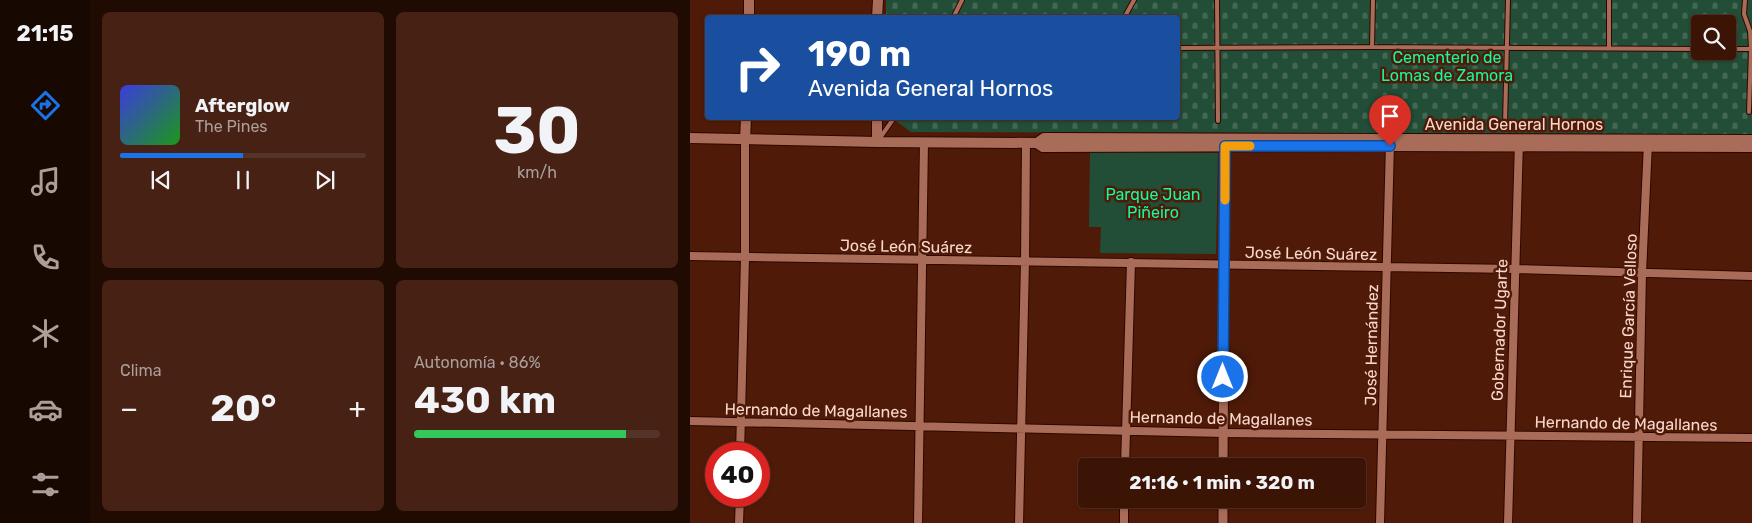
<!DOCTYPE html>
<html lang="es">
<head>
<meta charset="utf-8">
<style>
	:root { --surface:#3b1406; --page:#462114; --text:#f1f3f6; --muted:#ac9e9b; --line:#543328; --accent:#1a73e8 }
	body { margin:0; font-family:Rubik,sans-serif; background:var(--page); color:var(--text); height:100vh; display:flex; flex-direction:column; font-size:19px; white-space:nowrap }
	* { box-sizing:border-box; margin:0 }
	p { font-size:16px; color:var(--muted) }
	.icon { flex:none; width:28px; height:28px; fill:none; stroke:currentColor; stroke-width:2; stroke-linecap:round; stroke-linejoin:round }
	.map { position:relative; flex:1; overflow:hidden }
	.side { display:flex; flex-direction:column; gap:12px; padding:12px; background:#200b03; width:600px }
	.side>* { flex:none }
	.hud { position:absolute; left:15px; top:15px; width:475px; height:105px; border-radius:5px; box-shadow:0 1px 4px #0004,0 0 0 1px var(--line); background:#1a4fa0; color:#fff; overflow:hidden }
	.controls { position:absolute; left:1001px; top:15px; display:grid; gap:10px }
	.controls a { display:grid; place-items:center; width:45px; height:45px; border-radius:5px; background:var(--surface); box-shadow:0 1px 4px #0004,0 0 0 1px var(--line); font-size:25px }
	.speed { position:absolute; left:15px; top:442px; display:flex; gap:10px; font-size:25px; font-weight:700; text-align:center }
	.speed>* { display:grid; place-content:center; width:65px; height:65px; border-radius:50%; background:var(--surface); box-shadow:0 1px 4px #0004,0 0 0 1px var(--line); line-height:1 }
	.speed .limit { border:8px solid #d22; background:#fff; color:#111 }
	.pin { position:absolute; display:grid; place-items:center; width:42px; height:42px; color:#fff; margin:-51px -21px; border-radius:50% 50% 50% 0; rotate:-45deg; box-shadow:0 0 5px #0007 }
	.pin .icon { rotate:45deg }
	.me { position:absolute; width:55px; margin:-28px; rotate:0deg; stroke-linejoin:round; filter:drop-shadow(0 0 4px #0008) }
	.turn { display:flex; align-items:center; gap:18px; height:105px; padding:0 20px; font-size:22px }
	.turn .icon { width:65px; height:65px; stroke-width:2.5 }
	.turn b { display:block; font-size:35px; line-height:42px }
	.big { font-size:38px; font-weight:700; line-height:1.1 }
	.side .card { flex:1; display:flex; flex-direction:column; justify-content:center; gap:8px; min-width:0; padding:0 18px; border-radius:8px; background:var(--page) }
	.side .dial { align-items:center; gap:0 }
	.dial b { font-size:65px; line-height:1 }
	.song { display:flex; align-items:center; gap:15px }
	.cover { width:60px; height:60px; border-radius:8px; background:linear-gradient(135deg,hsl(240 70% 55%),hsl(120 70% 35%)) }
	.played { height:5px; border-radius:2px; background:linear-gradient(90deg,var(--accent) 50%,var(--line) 50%) }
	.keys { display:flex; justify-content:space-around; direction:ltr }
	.heat { display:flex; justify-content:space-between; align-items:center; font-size:28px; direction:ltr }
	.charge { height:8px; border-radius:4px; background:linear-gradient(90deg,#34c759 86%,var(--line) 0) }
	.side .tiles { flex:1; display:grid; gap:12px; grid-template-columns:repeat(2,1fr) }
	.trip { position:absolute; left:388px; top:458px; width:288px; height:50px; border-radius:5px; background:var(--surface); box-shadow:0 1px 4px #0004,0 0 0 1px var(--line); font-weight:700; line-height:50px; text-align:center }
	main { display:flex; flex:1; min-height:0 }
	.tab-bar { display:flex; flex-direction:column; width:90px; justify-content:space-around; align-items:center; background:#180802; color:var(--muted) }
	.tab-bar .icon { width:35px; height:35px }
	.tab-bar .selected { color:var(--accent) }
	.tab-bar b { font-size:22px; color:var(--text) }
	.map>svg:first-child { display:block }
</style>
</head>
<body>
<main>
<nav class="tab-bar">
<b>21:15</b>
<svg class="icon selected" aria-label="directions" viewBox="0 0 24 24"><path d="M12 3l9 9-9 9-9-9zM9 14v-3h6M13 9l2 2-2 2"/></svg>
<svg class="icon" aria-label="music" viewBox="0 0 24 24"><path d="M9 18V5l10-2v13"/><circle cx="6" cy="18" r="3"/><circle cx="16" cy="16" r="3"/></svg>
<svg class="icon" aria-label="phone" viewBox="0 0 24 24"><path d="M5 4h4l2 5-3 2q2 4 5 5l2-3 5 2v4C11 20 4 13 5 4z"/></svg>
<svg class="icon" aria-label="climate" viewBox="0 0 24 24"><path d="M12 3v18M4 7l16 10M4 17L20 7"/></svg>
<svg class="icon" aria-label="car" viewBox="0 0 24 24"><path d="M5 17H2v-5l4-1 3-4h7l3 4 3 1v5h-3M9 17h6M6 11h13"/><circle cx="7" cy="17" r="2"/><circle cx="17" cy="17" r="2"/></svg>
<svg class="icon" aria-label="filters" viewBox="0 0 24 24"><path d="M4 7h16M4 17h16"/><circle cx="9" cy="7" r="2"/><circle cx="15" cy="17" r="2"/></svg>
</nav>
<section class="side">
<div class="tiles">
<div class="card">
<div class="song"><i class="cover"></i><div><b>Afterglow</b><p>The Pines</p></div></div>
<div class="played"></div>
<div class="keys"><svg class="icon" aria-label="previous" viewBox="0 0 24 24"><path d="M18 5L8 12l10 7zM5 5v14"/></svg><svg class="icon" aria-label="pause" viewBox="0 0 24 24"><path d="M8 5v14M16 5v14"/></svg><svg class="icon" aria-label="next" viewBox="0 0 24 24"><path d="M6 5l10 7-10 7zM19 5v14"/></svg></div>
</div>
<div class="card dial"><b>30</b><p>km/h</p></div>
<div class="card"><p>Clima</p>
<div class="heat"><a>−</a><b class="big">20°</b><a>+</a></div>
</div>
<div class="card"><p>Autonomía · 86%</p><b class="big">430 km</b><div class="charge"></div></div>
</div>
</section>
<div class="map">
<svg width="1062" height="523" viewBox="0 0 1062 523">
	<defs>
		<pattern id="cemetery-stones" width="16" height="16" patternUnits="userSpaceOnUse" patternTransform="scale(1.25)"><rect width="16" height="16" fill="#224e37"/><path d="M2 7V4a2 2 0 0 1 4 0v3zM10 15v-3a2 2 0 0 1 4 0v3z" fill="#436753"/></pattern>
	</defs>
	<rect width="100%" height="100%" fill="#4f1b08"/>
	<!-- cemetery -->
	<path fill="url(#cemetery-stones)" fill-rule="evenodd" d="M196 0H1062V134L221 132 202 118H488V18H196ZM1010 24H1038V51H1010Z"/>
	<!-- park -->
	<path fill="#224e37" d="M400 151 528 153 526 254 410 253 411 227H399Z"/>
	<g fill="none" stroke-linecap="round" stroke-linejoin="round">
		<!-- service casing -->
		<g stroke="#2e0700" stroke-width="6">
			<path id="service" d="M527 0 528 121
				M1055 0 1054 14 1060 31 1061 49 1059 112
				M263 18 272 0
				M434 18 444 0
				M682 47 683 0
				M488 48 682 47 1010 49
				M919 48V0
				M1038 49H1061
				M815 124 818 0
				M190 138 204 118"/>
		</g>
		<!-- minor casing -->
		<g stroke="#2e0700" stroke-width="10">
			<path id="minor" d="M0 256 825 269 1062 276
				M0 421 533 433 1062 438
				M50 454 55 258V140
				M435 466 441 262
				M49 523 50 496
				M228 523 234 142
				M329 523 335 262 336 142
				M434 523V499
				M690 523 700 143
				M818 523 829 141
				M947 523 952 273 958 143"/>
		</g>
		<!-- tertiary casing -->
		<g stroke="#2e0700" stroke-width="11">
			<path id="tertiary" d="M533 466 535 142
				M533 499V523"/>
		</g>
		<!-- secondary casing -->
		<g stroke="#2e0700" stroke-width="12">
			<path id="secondary" d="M59 18V0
				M187 18 188 0
				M0 138 187 142 347 143 353 147 700 146 1062 147
				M55 140 56 118
				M187 142V118
				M347 143 354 138 1062 140"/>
		</g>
		<!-- service -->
		<use href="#service" stroke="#a96c58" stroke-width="4"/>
		<!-- minor -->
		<use href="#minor" stroke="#a96c58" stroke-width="8"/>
		<!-- tertiary -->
		<use href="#tertiary" stroke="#a96c58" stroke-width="9"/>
		<!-- secondary -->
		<use href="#secondary" stroke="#a96c58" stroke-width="10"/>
	</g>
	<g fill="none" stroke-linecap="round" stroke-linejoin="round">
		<!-- route casing -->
		<g stroke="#114b97" stroke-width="12">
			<path id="route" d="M533 377 535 146H700"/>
		</g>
		<!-- route -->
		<use href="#route" stroke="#1a73e8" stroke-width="9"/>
		<!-- slow -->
		<path stroke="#f59e0b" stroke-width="9" d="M535 200V146H560"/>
	</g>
	<g text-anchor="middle" stroke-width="5" stroke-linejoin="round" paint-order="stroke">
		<!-- park labels -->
		<g font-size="16" fill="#12faa2" stroke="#4f1b08">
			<text x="757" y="63">Cementerio de<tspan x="757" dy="18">Lomas de Zamora</tspan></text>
			<text x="463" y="200">Parque Juan<tspan x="463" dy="18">Piñeiro</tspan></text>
		</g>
		<!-- street labels -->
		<g font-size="16" fill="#fad7cc" stroke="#4f1b08">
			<text x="824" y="130">Avenida General Hornos</text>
			<text transform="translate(216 246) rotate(1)" y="6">José León Suárez</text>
			<text transform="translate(621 253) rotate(1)" y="6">José León Suárez</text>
			<text transform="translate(938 316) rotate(-88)" y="6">Enrique García Velloso</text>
			<text transform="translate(809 330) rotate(-88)" y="6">Gobernador Ugarte</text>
			<text transform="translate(681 345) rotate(-89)" y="6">José Hernández</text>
			<text transform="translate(126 410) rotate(1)" y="6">Hernando de Magallanes</text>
			<text transform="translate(531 418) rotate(1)" y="6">Hernando de Magallanes</text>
			<text transform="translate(936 423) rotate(1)" y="6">Hernando de Magallanes</text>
		</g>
	</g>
</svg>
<div class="controls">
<a><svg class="icon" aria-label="search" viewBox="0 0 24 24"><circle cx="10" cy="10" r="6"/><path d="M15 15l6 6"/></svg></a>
</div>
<div class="speed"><div class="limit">40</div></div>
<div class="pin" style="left:700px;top:146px;background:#d93025"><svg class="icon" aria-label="arrive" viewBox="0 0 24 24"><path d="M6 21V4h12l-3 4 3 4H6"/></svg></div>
<svg class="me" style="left:533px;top:377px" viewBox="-20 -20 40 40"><circle r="17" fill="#1a73e8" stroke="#fff" stroke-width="3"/><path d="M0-11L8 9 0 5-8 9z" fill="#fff"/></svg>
<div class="trip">21:16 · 1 min · 320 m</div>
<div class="hud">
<div class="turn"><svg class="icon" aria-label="right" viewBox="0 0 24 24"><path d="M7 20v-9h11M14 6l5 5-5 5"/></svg><div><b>190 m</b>Avenida General Hornos</div></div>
</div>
</div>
</main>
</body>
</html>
